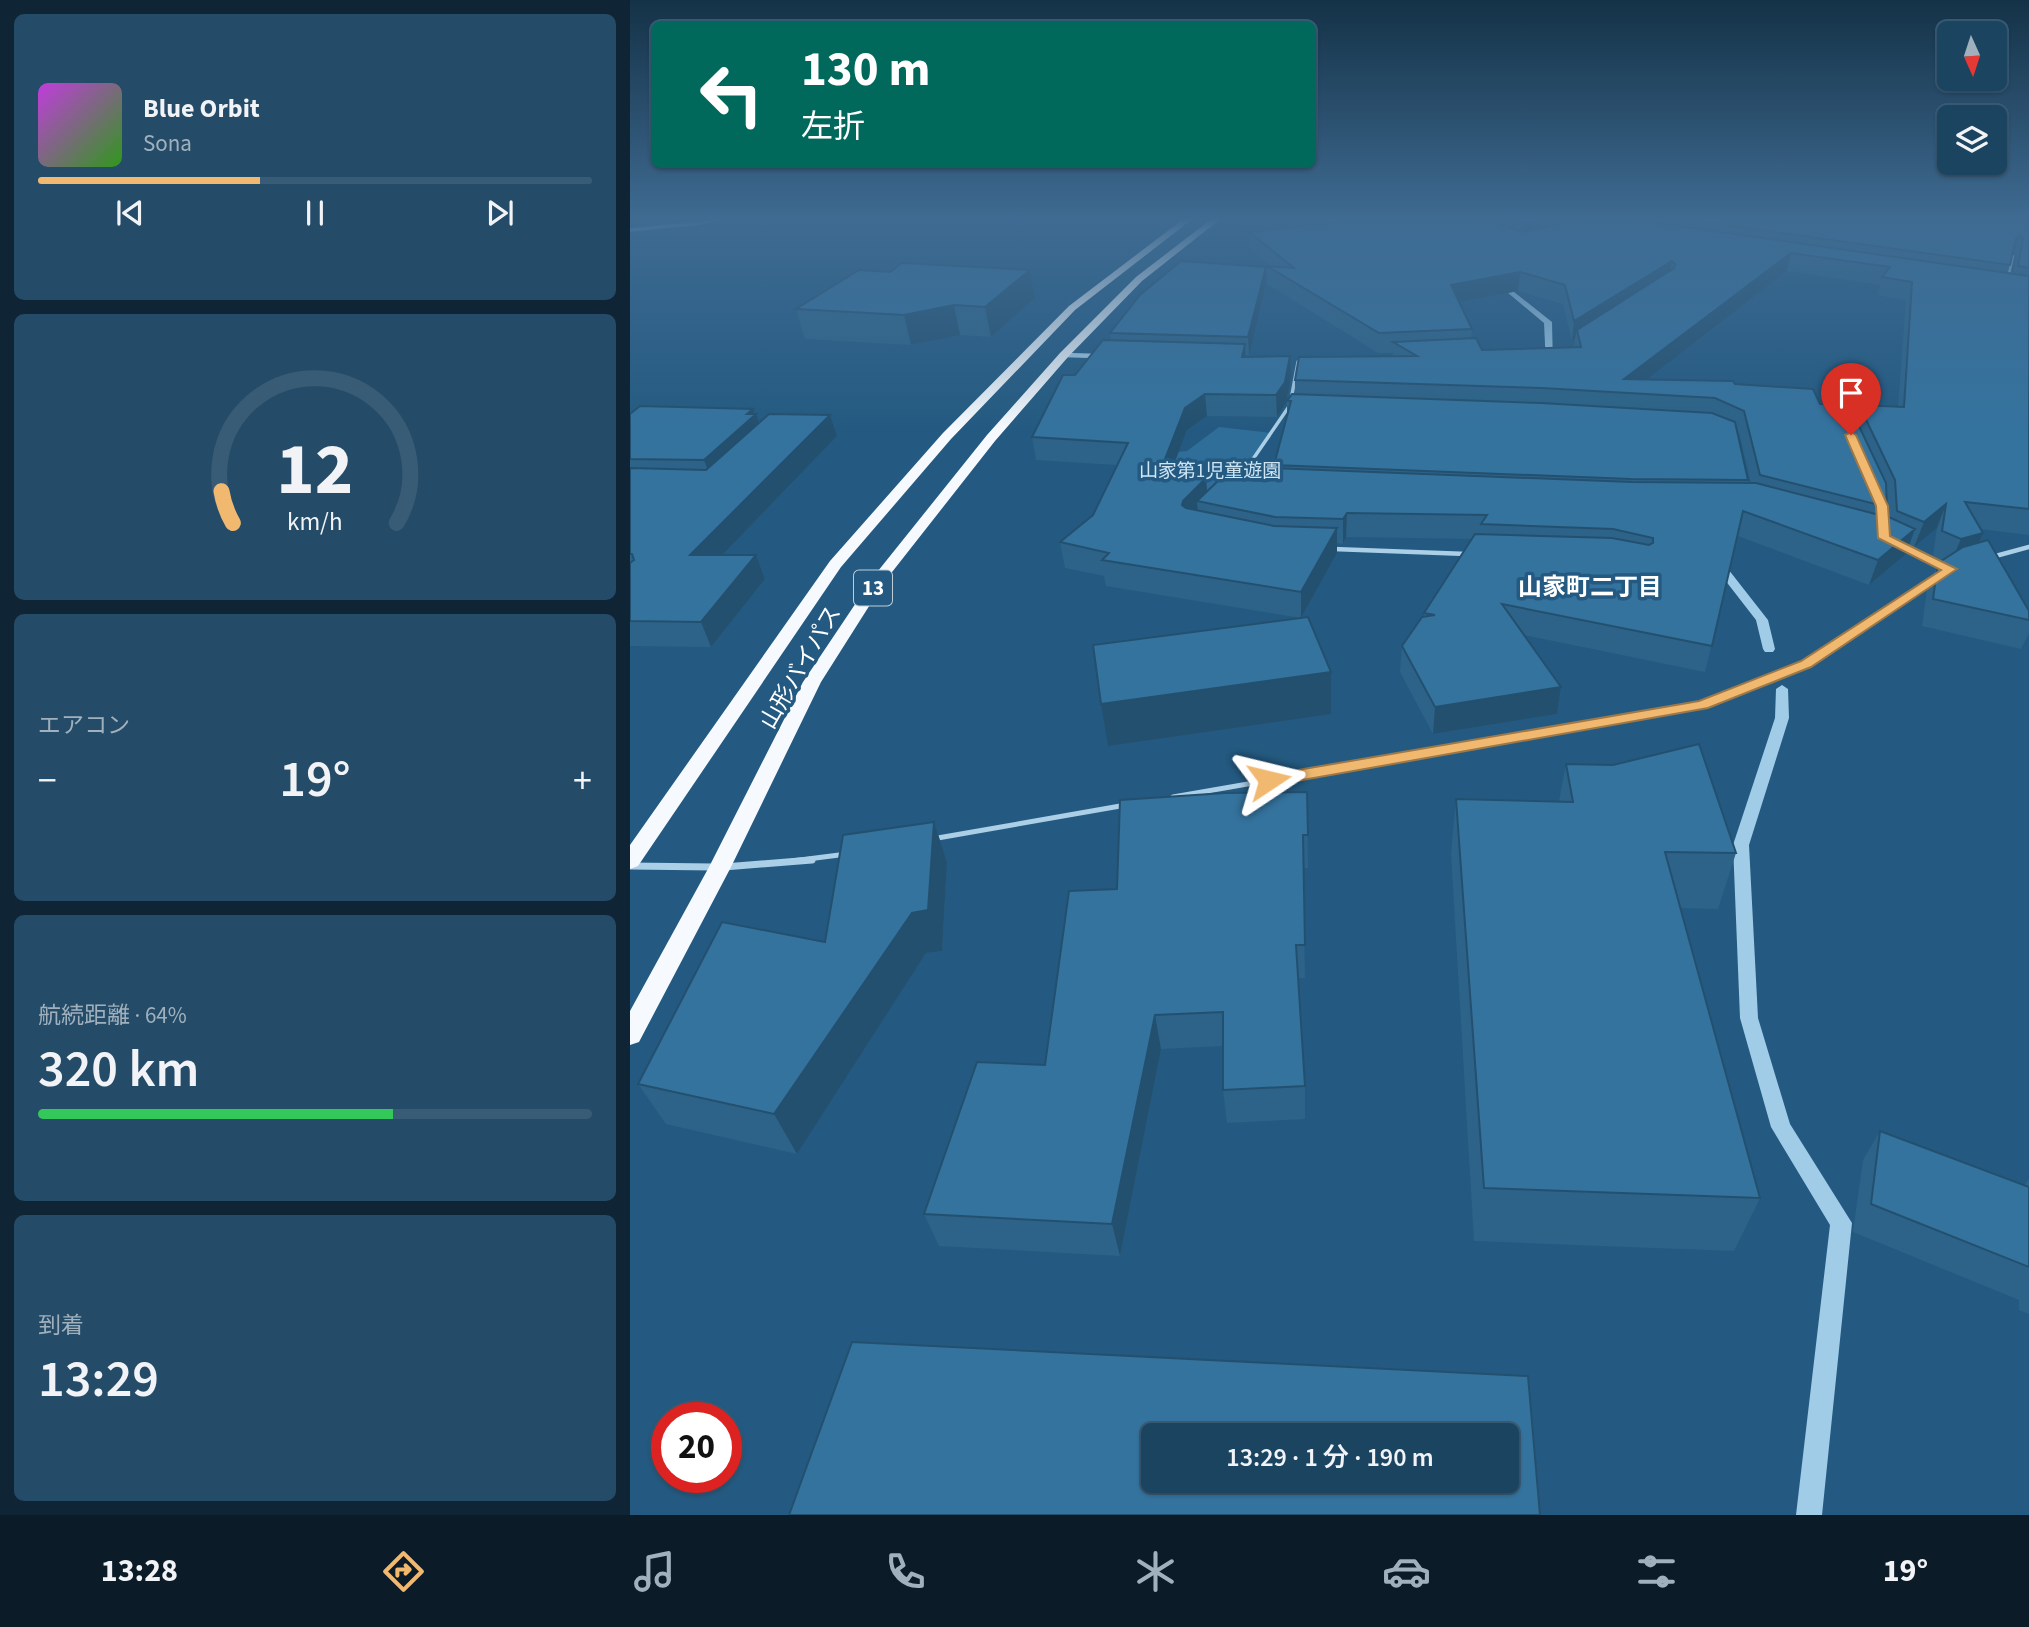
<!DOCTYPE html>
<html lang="ja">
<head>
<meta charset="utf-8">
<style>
	:root { --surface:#1b4461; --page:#244b67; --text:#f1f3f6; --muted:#a0b0bd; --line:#395c76; --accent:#f1b96f }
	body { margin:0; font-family:"Source Sans 3","Noto Sans JP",sans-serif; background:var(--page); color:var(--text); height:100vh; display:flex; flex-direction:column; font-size:26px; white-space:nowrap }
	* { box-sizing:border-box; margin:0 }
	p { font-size:23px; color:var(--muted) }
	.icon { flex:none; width:38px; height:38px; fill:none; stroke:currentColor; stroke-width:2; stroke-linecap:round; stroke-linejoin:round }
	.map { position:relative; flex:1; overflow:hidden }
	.sheet { display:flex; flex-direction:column; gap:14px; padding:14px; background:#0f2535; width:630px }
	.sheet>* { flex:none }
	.guide { position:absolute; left:21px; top:21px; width:665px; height:147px; border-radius:10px; box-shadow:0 2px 5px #0004,0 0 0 2px var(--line); background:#00695c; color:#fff; overflow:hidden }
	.needle { width:46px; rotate:177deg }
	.fabs { position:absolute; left:1307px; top:21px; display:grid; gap:14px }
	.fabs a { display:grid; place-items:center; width:70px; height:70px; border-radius:10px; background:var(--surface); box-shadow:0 2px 5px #0004,0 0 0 2px var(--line); font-size:35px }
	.speed { position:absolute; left:21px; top:1402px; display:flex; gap:14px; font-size:35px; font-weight:700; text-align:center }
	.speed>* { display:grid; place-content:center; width:91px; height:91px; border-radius:50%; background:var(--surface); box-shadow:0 2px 5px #0004,0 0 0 2px var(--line); line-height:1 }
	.speed .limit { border:10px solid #d22; background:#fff; color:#111 }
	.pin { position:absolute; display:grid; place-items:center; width:60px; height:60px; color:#fff; margin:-72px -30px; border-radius:50% 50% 50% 0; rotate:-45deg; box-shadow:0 0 7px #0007 }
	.pin .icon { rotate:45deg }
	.me { position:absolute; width:77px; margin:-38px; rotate:80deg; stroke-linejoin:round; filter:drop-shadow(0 0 5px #0008) }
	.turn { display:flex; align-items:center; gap:24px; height:147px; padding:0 35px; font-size:32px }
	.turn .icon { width:91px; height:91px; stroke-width:2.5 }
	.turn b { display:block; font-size:49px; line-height:60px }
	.big { font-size:52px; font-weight:600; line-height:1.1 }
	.sheet .widget { flex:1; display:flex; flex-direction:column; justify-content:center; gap:10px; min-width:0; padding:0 24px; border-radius:10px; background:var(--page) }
	.sheet .dial { align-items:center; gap:0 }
	.dial svg { height:182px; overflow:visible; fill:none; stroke:var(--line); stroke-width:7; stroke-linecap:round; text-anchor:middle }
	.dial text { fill:var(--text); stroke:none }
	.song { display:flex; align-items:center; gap:21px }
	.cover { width:84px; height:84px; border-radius:10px; background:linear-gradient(135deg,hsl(290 70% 55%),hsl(110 70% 35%)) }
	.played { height:7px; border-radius:4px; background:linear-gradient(90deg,var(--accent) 40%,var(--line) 40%) }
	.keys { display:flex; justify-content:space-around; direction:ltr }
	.heat { display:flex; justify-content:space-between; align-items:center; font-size:38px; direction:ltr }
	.charge { height:10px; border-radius:5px; background:linear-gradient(90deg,#34c759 64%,var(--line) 0) }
	.trip { position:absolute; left:511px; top:1423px; width:378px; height:70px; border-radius:10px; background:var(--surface); box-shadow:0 2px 5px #0004,0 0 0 2px var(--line); font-weight:600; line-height:70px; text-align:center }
	.tabs { display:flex; height:112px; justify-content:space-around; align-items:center; background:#0b1b27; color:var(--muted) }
	.tabs .icon { width:49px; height:49px }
	.tabs .selected { color:var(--accent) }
	.tabs b { font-size:32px; color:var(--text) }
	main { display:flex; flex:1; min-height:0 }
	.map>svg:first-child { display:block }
</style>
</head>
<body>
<main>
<section class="sheet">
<div class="widget">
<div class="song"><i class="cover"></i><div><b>Blue Orbit</b><p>Sona</p></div></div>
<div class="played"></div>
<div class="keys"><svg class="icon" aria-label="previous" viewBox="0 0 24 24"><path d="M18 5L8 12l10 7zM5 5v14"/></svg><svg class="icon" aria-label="pause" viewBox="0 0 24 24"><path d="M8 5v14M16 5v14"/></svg><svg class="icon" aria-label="next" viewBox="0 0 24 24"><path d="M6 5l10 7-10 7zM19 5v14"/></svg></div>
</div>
<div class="widget dial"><svg viewBox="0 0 100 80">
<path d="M14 69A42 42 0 1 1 86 69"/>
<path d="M14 69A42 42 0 0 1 9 55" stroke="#f1b96f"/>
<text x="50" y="56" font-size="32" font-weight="700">12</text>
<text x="50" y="72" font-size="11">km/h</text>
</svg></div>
<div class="widget"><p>エアコン</p>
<div class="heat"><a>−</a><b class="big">19°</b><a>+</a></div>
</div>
<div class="widget"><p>航続距離 · 64%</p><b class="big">320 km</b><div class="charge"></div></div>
<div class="widget"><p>到着</p><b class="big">13:29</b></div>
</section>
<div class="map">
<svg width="1399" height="1515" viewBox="0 0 1399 1515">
	<rect width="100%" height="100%" fill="#245a81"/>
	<!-- green -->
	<path fill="#2e6e99" d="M589 427 643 433 603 485 568 496 519 455 557 451Z"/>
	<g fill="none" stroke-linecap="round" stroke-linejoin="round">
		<!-- stream -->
		<path fill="#a0cce8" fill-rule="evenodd" d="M865 280H869L922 322 923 367 916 365 914 323 865 282Z
			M1087 559 1091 560 1138 620 1145 649 1143 652H1135L1133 649 1126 620 1081 562Z
			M1152 685 1158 689 1159 718 1119 845 1128 1018 1160 1124 1222 1223 1192 1515H1166L1200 1225 1141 1127 1110 1018 1103 845 1145 718 1146 689Z"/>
		<!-- service-far4 -->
		<path stroke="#abcfe7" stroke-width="2.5" d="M1378 278 1383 256"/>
		<!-- service-far3 -->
		<path stroke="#abcfe7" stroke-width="3.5" d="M621 462 660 405 668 362"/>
		<!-- service-far2 -->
		<path stroke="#abcfe7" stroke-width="4.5" d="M604 484 622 460
			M1273 547 1314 566
			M703 549 837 554
			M1362 557 1399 547
			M1217 637 1305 580"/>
		<!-- service-far1 -->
		<path stroke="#abcfe7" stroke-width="5" d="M543 797 1072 705 1176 664 1220 635
			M302 839 496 805
			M162 861 217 854"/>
		<!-- service -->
		<path stroke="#abcfe7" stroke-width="7" d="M0 866 84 867
			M94 867 182 860"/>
		<!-- minor-far1 -->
		<path stroke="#abcfe7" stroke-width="3.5" d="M0 230 70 223 97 217"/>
		<!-- minor -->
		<path stroke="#abcfe7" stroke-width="4.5" d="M434 355 467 356"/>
		<!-- trunk -->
		<path fill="#f6fafe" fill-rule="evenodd" d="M556 217H565L445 310 321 439 211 567 8 866 0 869V845L200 561 313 433 439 306Z
			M584 217H593L512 281 438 357 365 441 255 581 191 682 101 867 9 1042 0 1045V1011L79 867 173 682 244 576 357 435 430 353 506 277Z"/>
	</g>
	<!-- wall -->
	<path fill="#2d6388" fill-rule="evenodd" d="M668 217H1399V535L1351 529 1349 543 1399 611V633L1391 649 1292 626 1297 590 1308 563 1312 560 1303 556 1307 528 1284 547 1280 545 1276 554 1239 585 1108 536 1075 672 894 635 931 687 927 714 803 734 770 672 772 646 794 617V613L842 539 716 537 713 544 707 543V553L671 618 476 586 474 576 435 568 430 542 463 515 487 465 406 460 402 437 445 375 481 341 480 333 636 284 619 356 616 355V357L660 356 661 377 656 403 647 417 577 416 557 430 539 477 576 478 577 491 638 481 644 468 657 415V401L665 394V380L763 356V353H748L637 284V266H641L620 249 619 232 679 225ZM1383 252 1387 256 1383 274 1377 273ZM1157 271 1250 285 1247 295 1276 300 1268 407 1229 405 1225 418 1190 404 1105 384 1017 379ZM888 291 933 304 942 341 945 339 944 347 852 350 841 338 842 329 829 302ZM1107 432 1109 433 1121 483H1118V480Z
		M400 270 405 298 361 337 330 335 281 345 175 339 166 309 260 272Z
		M123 409 129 423 207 436 92 555H126L135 579 81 647 0 646V414Z
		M936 764 1106 853 1088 909 1051 908 1130 1198 1104 1251 844 1241 821 854 826 799 929 801Z
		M677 792 678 868H673L675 978H668L675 1086V1119L597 1123 593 1090V1046L531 1049 490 1256 309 1246 294 1214 415 1065 487 889Z
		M304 822 317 862 312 951 296 953 167 1154 36 1124 8 1084 195 942Z
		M1250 1131 1394 1185 1399 1179V1314L1389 1310V1300L1223 1232 1233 1160Z"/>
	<!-- shaded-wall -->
	<path fill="#24506f" d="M923 217 921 234 892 241 894 224Z
		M937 217H971L935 231Z
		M1390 235 1383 252 1379 255 1386 238Z
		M1161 253 1157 271 999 393 994 379Z
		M1042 261 1039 279 947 330 945 339 942 341 944 321Z
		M636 267V284L619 356 618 337Z
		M400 270 405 298 361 337 355 307Z
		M890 272 888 291 819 304 821 285Z
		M324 305 330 335 281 345 274 315Z
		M615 344 616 365 612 357Z
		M660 356 661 377 656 403 647 417 646 395Z
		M575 394 577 416 557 430 530 501 528 477 555 408Z
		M123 409 125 415 126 414 133 435 82 482 74 460Z
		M200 415 207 436 70 578 60 555Z
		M576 478 578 502 567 501 568 513 555 525 552 505 553 501Z
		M1316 504 1307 528 1284 547 1294 522Z
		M717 513 716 537 713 544V519Z
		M707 528V553L671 618V592Z
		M1285 529 1276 554 1239 585 1248 560Z
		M1353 533 1342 558 1320 564 1331 539Z
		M126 555 135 579 81 647 71 622Z
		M701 672V714L478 746 471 704Z
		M931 687 927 714 803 734 805 707Z
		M304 822 317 862 312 951 296 953 167 1154 144 1114Z
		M525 1015 531 1049 490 1256 482 1224Z"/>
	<!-- building -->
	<path fill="#34739e" stroke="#24506f" stroke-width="2" fill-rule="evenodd" d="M691 217H844L893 232 961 217H984L1399 276V509L1335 502 1353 533 1331 539 1312 531 1316 504 1294 522 1267 511 1265 480 1229 405 1274 407 1282 282 1252 277 1260 267 1161 253 994 379 1103 381 1105 384 1183 389 1190 404 1219 405 1256 483 1257 507 1130 475 1114 411 1085 398 912 388 665 380 669 357 787 356 763 342 846 338 852 350 951 347 947 330 1044 268 1045 264 1042 261 944 321 935 285 890 272 821 285 842 329 749 333 637 266 664 268 619 232 701 223Z
		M869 217H923L894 224Z
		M1038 217H1399V268L1388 266 1393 239 1390 235 1386 238 1380 265Z
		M551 261 636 267 618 337 480 333 510 295Z
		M272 263 400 270 355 307 324 305 274 315 166 309 229 270 260 272Z
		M473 340 615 344 612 357 660 356 655 382 646 395 575 394 555 408 528 477 576 478 553 501 552 505 556 508 644 526 707 528 671 592 472 560 479 553 430 542 463 515 498 443 402 437 433 375H445Z
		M662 394 911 403 1082 413 1105 422 1118 480 1001 479 644 465 661 401H657Z
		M10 406 123 409 117 414H126L74 460 0 459V414Z
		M139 414 200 415 60 555H126L71 622 0 621V563L4 560 2 554H0V468L76 470Z
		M641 468 1002 482 1126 483 1261 518 1285 529 1248 560 1113 511 1082 646 872 604 931 687 805 707 772 646 792 617 805 615 794 613 845 534 982 538 1019 545 1023 543V538L983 529 851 524 857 515 717 513 713 519 645 517 567 501 590 479 638 481Z
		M1358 540 1399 611V620L1303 599 1308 563 1333 547Z
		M678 617 701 672 471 704 463 645Z
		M1069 744 1106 853 1035 852 1130 1198 854 1188 826 799 943 802 936 764 983 765Z
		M677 792 678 835H673L675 945H666L675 1086 593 1090V1012L525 1015 482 1224 294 1214 347 1062 415 1065 439 891 487 889 490 800 595 793Z
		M304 822 298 910 282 913 144 1114 8 1084 92 922 195 942 213 835Z
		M1250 1131 1399 1187V1267L1241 1204Z
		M222 1342 898 1376 910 1515H159ZM523 1435H877V1480H523Z"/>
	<!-- sky -->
	<linearGradient id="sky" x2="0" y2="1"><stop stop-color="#143247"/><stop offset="0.51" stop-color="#3f6b92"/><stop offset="1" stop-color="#3f6b92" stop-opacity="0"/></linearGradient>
	<rect width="1399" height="429" fill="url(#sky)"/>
	<!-- route -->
	<path fill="#f1b96f" stroke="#9d7848" stroke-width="2" d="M1221 432 1226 435 1258 506 1260 536 1327 569 1181 667 1078 708 639 786 631 780 639 775 1069 701 1171 661 1311 570 1248 538 1246 506 1215 435Z"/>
	<g text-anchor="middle" stroke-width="7" stroke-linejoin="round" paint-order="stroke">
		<!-- far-park labels -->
		<g font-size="19" fill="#cfe6f5" stroke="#245a81">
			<text x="580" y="477">山家第1児童遊園</text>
		</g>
		<!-- shield labels -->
		<rect fill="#245a81" stroke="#bdced9" stroke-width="2" x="224" y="570.5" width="38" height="35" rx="5"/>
		<g font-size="21" font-weight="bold" fill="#fff">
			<text x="243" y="595">13</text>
		</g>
		<!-- street labels -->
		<g font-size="23" fill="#fff" stroke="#245a81">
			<text transform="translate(170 667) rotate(-60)" y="8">山形バイパス</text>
		</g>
		<!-- neighbourhood labels -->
		<g font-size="24" font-weight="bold" fill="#fff" stroke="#245a81">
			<text x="960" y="595">山家町二丁目</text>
		</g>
	</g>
</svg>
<div class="fabs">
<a><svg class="needle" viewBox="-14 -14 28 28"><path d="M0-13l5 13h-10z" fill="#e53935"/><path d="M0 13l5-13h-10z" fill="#a0b0bd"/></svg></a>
<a><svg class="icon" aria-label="layers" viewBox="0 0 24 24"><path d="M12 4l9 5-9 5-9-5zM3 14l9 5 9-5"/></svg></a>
</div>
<div class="speed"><div class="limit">20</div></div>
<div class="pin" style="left:1221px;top:435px;background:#d93025"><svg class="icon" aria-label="arrive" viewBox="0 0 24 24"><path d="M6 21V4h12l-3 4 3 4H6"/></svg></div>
<svg class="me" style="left:639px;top:780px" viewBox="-20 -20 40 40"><path d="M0-17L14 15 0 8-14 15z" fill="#f1b96f" stroke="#fff" stroke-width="4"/></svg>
<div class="trip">13:29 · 1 分 · 190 m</div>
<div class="guide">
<div class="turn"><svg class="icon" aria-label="left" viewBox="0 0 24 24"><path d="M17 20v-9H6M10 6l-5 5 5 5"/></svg><div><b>130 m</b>左折</div></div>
</div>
</div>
</main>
<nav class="tabs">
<b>13:28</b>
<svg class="icon selected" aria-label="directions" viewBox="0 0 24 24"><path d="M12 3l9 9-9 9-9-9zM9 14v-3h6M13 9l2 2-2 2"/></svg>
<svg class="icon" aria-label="music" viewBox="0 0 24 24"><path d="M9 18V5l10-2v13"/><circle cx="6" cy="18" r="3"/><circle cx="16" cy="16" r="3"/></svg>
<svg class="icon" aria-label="phone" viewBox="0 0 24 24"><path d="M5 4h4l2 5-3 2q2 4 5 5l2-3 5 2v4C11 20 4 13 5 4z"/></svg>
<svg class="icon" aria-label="climate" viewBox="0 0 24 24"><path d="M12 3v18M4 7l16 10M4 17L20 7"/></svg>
<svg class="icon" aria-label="car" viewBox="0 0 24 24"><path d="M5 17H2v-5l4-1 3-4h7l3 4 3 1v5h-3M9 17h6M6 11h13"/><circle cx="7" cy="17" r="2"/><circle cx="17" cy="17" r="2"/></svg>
<svg class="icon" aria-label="filters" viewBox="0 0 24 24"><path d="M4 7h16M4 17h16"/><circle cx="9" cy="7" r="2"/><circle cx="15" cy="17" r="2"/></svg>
<b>19°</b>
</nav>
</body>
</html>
